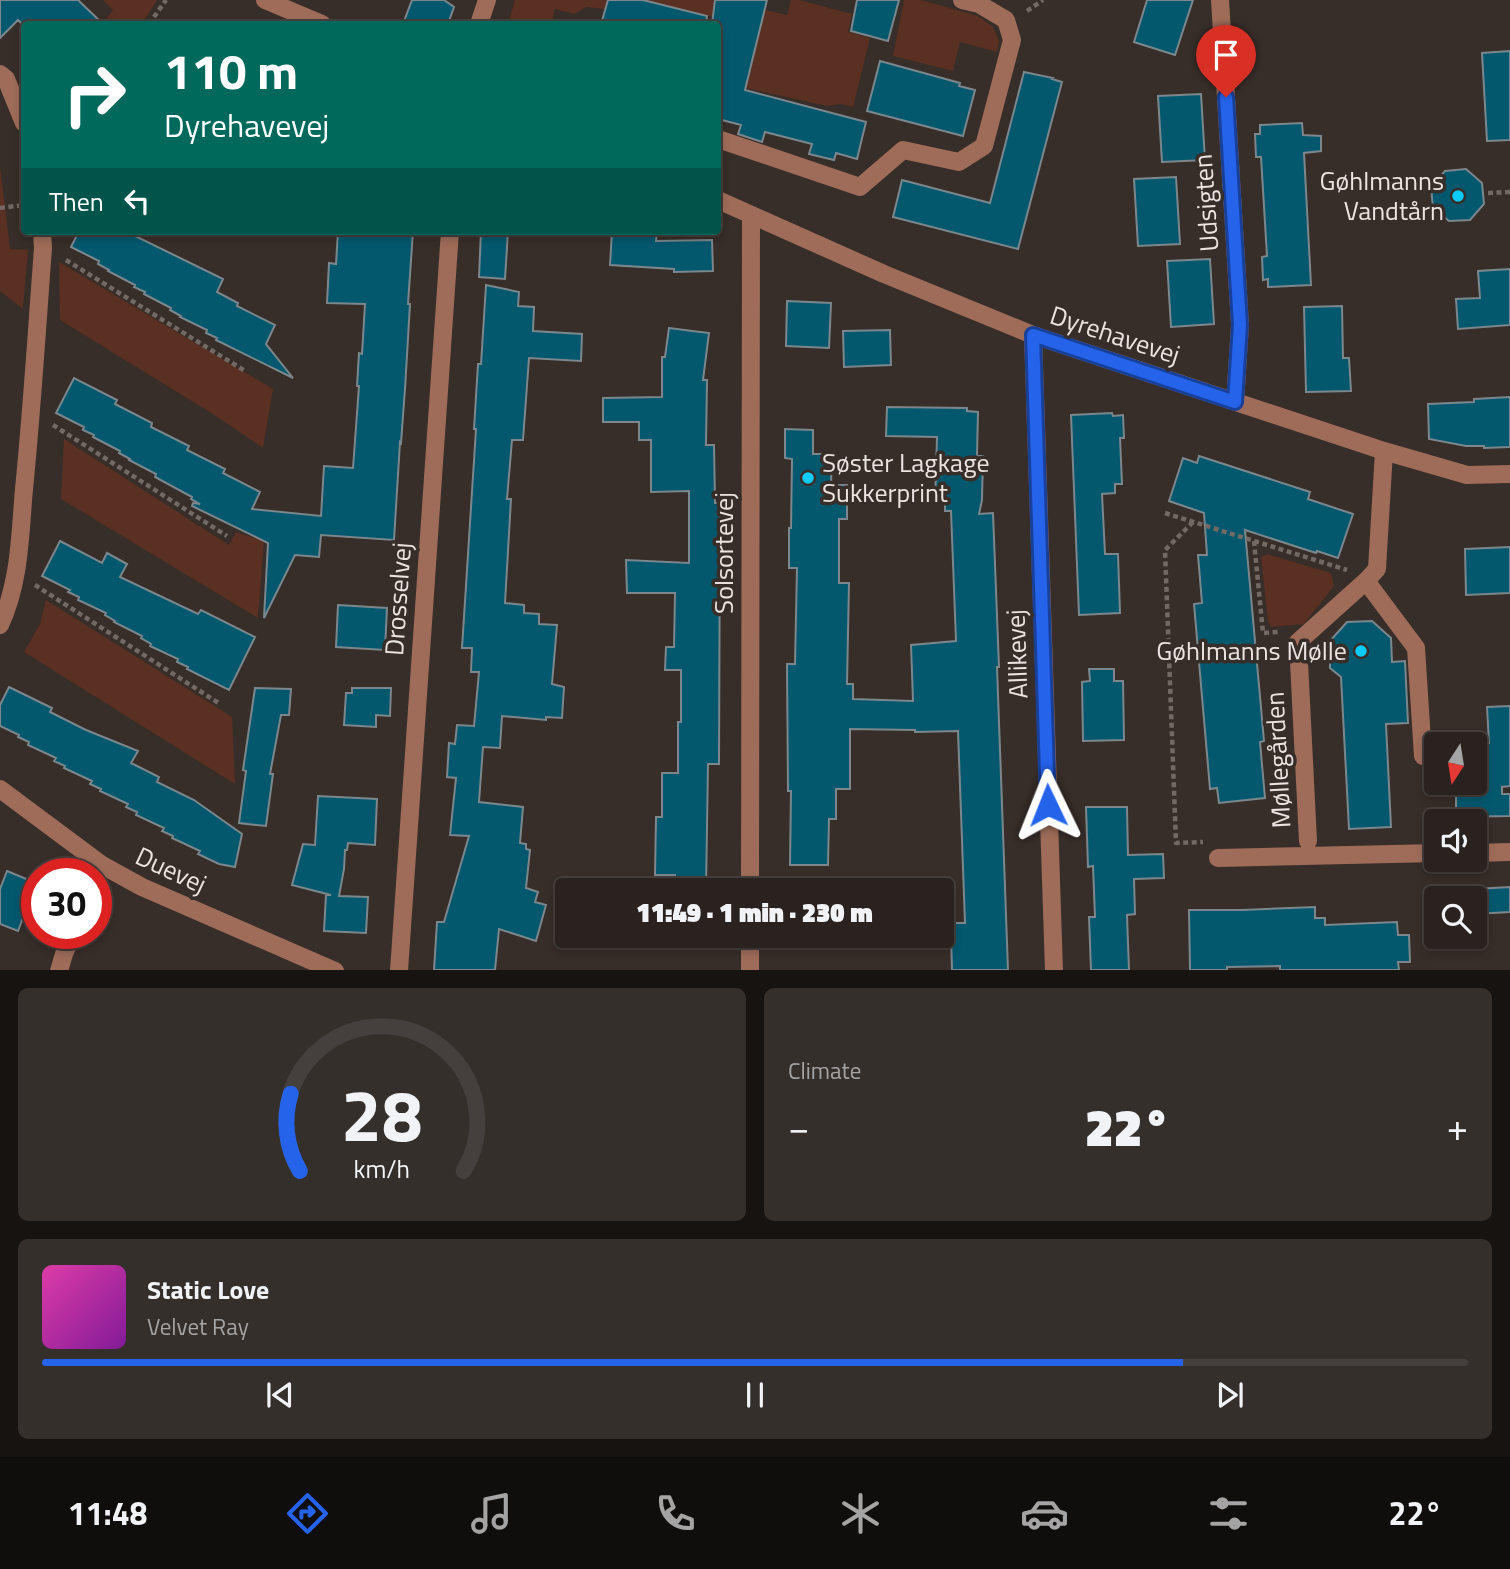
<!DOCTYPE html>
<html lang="en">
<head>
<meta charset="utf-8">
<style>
	:root { --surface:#29221f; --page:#352f2c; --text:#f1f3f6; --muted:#a5a4a4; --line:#453f3d; --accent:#2563eb }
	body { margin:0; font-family:"Titillium Web",sans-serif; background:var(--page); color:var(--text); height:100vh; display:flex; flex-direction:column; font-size:26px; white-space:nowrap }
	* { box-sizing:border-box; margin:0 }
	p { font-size:23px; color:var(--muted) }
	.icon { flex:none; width:38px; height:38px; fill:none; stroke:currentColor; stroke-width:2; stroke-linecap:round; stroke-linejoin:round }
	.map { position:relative; height:970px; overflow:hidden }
	.sheet { display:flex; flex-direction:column; gap:18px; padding:18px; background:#171311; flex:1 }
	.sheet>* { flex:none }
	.banner { position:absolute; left:21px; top:21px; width:700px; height:214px; border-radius:7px; box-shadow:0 4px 10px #0003,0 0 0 2px var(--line); background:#00695c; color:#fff; overflow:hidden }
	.needle { width:46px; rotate:192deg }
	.controls { position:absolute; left:1424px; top:732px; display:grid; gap:14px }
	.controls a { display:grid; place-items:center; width:63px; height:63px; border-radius:7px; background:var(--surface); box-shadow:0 4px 10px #0003,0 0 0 2px var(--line); font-size:35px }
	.speed { position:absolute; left:21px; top:858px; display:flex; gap:14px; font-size:35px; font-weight:700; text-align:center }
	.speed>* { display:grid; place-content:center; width:91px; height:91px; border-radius:50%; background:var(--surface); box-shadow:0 4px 10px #0003,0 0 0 2px var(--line); line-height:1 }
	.speed .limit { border:10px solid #d22; background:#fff; color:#111 }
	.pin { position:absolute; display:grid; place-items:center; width:60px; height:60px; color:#fff; margin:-72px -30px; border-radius:50% 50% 50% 0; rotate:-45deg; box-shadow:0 0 7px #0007 }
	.pin .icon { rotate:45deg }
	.me { position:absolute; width:77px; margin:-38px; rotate:358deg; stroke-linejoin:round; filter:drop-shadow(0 0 5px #0008) }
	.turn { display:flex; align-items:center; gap:24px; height:147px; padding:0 28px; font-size:32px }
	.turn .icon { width:91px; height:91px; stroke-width:2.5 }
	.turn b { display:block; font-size:49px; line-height:60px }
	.then { display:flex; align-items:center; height:66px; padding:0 28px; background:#0003; gap:14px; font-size:26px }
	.big { font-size:52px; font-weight:800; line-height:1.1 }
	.sheet .widget { flex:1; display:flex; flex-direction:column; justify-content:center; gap:10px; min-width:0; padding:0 24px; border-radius:10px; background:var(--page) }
	.sheet .dial { align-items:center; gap:0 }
	.dial svg { height:182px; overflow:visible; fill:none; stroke:var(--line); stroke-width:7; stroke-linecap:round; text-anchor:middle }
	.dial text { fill:var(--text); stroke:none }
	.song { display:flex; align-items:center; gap:21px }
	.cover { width:84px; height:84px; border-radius:10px; background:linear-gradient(135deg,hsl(320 70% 55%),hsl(290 70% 35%)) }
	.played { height:7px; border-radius:4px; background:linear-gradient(90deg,var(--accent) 80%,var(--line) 80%) }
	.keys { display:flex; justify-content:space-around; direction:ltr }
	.heat { display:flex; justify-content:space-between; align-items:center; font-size:38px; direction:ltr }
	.sheet .tiles { flex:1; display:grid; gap:18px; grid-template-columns:1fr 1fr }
	.widget:last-child { grid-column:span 2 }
	.trip { position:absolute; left:555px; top:878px; width:399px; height:70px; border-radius:7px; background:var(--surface); box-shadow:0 4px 10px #0003,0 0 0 2px var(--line); font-weight:800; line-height:70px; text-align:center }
	.tabs { display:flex; height:112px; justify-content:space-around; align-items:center; background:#100e0c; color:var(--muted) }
	.tabs .icon { width:49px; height:49px }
	.tabs .current { color:var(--accent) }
	.tabs b { font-size:32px; color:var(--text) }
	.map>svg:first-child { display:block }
</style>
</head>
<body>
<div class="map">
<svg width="1510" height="971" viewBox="0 0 1510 971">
	<rect width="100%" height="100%" fill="#372d29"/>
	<!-- green -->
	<path fill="#593021" d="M103 0H157L142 24H105L103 23 113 10Z
		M515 0H608L605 9 586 7 574 14 555 9 551 24H508Z
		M643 0H735L729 21Z
		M791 0H799L852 14 848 32 870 38 853 107 841 104 827 106 746 88 765 10 787 15Z
		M904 0H921L978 16 993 27 999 41 997 52 960 42 953 71 893 56Z
		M0 166 10 249 28 250 23 309 0 291Z
		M59 262 273 389 263 448 216 416 60 320Z
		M64 439 229 545 236 532 264 541 258 618 61 499Z
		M1267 554 1331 573 1334 586 1304 624 1271 627 1268 621 1261 557Z
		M46 600 232 717 235 784 24 652 40 624Z"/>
	<!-- building -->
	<path fill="#03586e" stroke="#7b878c" stroke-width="2" d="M0 0H78L103 24H22L18 20 0 38Z
		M412 0H444L454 7 448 24H403Z
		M608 0H643L707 16 706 24H601Z
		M715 0H767L745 90 866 122 857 159 836 153 834 160 809 154 812 144 765 132 762 142 738 134 741 125 718 119V24H712Z
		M857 0H899L888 41 851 31Z
		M1147 0H1193L1175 55 1134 42Z
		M1510 51V140L1487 141 1482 53Z
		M880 61 960 83 959 86 975 90 963 136 867 111Z
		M1024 72 1053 78 1052 79 1062 82 1018 249 893 217 902 180 990 203Z
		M1201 94 1205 160 1162 162 1158 96Z
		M1302 123 1303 135 1321 136V151L1304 153 1311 285 1268 287V279L1263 280 1262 257 1267 256 1261 157H1256L1255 134H1260V125Z
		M1466 169 1482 183 1484 204 1470 220 1449 221 1433 208 1431 187 1445 171Z
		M1176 177 1180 244 1138 246 1134 179Z
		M79 231H125L223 279 217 292 238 303 237 306 275 325 266 344 293 378 216 340 217 338 206 333 207 330 180 317 181 316 170 310 171 308 144 294 145 292 134 287 135 285 108 271 109 270 98 264 99 261 71 247Z
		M338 231 375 233V231H413L408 304H410L405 389 401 443 400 442 394 540 321 535 319 557 295 555 264 618 268 543 192 506 193 503 200 504 191 499 192 497 155 477 156 474 129 460 130 459 119 453 120 451 93 437 94 435 83 430 84 427 56 413 74 378 117 400 115 404 152 423 151 427 189 446 187 450 225 469 223 473 260 492 252 509 321 516 324 466 353 468 359 386H357L359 353 362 354 365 304 327 303 329 263 336 264Z
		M481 231H508L505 279 479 277Z
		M612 231H657L656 241 712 240 713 271 674 272V269L610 265Z
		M1210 259 1214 324 1171 327 1167 261Z
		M1510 269V325L1458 329 1456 299 1480 298 1478 271Z
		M486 285 519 292 518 306 534 307 533 331 582 334 581 361 529 358 523 440H512L507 499H511L505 603 524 605V613L539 614V624L557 625 552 684 564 687 562 718 546 717V720L502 716 500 748 483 747 479 802 523 807 520 843 526 844V849L530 850 526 888 538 892 535 902 546 905 536 941 499 929 495 970H434L437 922H444L469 836 450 835 456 778 447 777 449 743 455 744 457 725 474 726 479 672H471L472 648H462L476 429H474L478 364H481Z
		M787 301 831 303 829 348 786 346Z
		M1342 306 1343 358H1349L1351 391 1306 392 1304 307Z
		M669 328 709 333 703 380H707L706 445H714L715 503H720L719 764H708L706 891H675V875H655L656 817H662V773H678V722H681V670H665L666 647H674L675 593H627L626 560 689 563V491L651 492V440H639V422H603V398L662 397V357H665Z
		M890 330 891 365 844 367 843 331Z
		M1510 397V447L1484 448V446H1466L1429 439 1428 404 1474 402V399Z
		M887 407 967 408V411L978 412 977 456H983L982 500 979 514 993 513 999 667H997L1008 970H952L951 936H955V923H965L958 731 915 732V730L850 729V789H836V819H829L828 865H790L791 791H788L787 664H795L797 568H789V528H791L792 459 785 458V429L813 430V454H832L831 485H847V519H839V583H849L847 684H853V699L913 701 911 645 956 641 951 511H945V502L935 503 937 437 886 436Z
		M1112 413 1113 416 1123 415 1124 438H1120L1122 484H1115V493L1102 494 1105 554H1118L1120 613 1079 615 1071 415Z
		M1199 456 1310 492 1308 499 1353 514 1338 558 1317 551 1316 553 1245 530 1264 741 1260 742 1265 798 1219 803 1217 788 1210 789 1194 604 1202 603 1198 555H1207L1204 513 1169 501 1183 458 1197 463Z
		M60 541 102 563 107 553 127 564 120 577 198 614 201 610 255 637 229 690 187 669 188 667 177 662 178 659 150 646 151 644 141 638 142 636 114 622 115 621 105 615 106 613 78 600 79 597 68 592 70 590 42 576Z
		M1510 547V593L1466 595 1465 549Z
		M338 605 387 608 385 650 336 647Z
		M1372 621 1391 638 1392 662 1405 661 1408 723 1386 724 1391 827 1349 829 1341 677 1330 668V641L1347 622Z
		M1089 669H1114V681H1123L1124 740 1083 741 1082 682 1090 681Z
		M9 687 52 708 50 712 86 730 138 751 131 763 159 777 157 782 194 800 242 834 235 867 219 864 198 854 200 851 172 838 173 836 162 831 164 828 136 815 137 812 126 807 128 804 100 791 101 789 90 784 92 781 64 768 65 766 54 761 56 758 28 745 29 742 18 737 19 735 0 726V705Z
		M255 688 291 689 289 715H281L270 774H273L266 826 239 823 246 771 243 770Z
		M352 688H391L390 716 376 715V727L344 725 346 693H352Z
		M1510 706V786L1502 787V794H1510V816L1456 817V786L1461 785 1464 782H1475V744H1462L1489 743 1487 707Z
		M318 796 377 799 375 845 348 843 347 850H345L344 869 339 896 368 897 366 933 324 931 326 895H331L292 885 303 844 315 845Z
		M1086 807H1127L1128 855 1163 854 1164 878 1134 879 1135 914 1127 915 1129 970H1091L1089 917H1095L1093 866 1088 867Z
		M7 871 36 883 18 931 0 924V889Z
		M1510 887V912L1475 914V889Z
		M1315 907V918H1325V925L1397 922 1398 935H1409L1410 962H1398L1399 970H1280V966L1227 967V970H1190L1189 910H1242Z"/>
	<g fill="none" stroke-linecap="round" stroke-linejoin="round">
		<!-- path -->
		<path stroke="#726965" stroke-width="4.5" stroke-dasharray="5 3.5" stroke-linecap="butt" d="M1027 11 1043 0
			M149 24 166 0
			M1488 193 1510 192
			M0 208 24 205
			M66 260 245 371
			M53 425 227 536
			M1165 513 1347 570
			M1193 522 1165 550 1176 843 1203 842
			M1254 541 1263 633 1278 632
			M35 585 220 704"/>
		<!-- minor -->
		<path stroke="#9e6c59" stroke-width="18" d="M265 0 322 24
			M1220 0 1240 325 1235 402
			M479 24 487 0
			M0 74 6 79 24 123
			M718 139 860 187 903 150 959 162 984 146 1012 40 1006 20 979 4 962 0
			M718 200 884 274 1033 335 1384 451 1467 475 1510 474
			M1033 335 1054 971
			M1366 581 1416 648 1423 756
			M0 625C20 583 20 534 24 489 32 409 37 328 43 248L42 231
			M0 789 102 865 142 887 335 971
			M1308 841 1298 642 1366 581 1377 569 1384 451
			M1475 853 1510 852
			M1218 858 1437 853
			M750 891 751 215
			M59 971 64 954 73 933
			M399 971 450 231
			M750 971V936"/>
	</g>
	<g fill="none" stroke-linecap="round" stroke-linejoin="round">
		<!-- route casing -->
		<g stroke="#184099" stroke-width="18">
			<path id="route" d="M1048 805 1033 335 1235 402 1240 325 1226 97"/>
		</g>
		<!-- route -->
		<use href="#route" stroke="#2563eb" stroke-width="12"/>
	</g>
	<!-- markers -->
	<g fill="#0ccafa" stroke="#372d29" stroke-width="2.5">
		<circle cx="1458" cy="196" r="7"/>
		<circle cx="808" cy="478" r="7"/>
		<circle cx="1361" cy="651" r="7"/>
	</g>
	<g text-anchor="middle" stroke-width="7" stroke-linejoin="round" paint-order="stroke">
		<!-- poi labels -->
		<g font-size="26" fill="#eae3e0" stroke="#372d29" text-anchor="end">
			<text x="1444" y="190">Gøhlmanns<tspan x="1444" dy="30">Vandtårn</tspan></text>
			<text x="822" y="472" text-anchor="start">Søster Lagkage<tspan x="822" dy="30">Sukkerprint</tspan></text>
			<text x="1347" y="660">Gøhlmanns Mølle</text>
		</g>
		<!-- street labels -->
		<g font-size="26" fill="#eae3e0" stroke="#372d29">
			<text transform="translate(1206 203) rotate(-94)" y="9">Udsigten</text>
			<text transform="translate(1115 335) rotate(18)" y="9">Dyrehavevej</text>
			<text transform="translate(724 553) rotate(-90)" y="9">Solsortevej</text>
			<text transform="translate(398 599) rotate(-86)" y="9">Drosselvej</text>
			<text transform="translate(1017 654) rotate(-92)" y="9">Allikevej</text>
			<text transform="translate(1278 760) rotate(-93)" y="9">Møllegården</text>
			<text transform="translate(171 870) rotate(25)" y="9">Duevej</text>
		</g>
	</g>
</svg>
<div class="controls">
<a><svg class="needle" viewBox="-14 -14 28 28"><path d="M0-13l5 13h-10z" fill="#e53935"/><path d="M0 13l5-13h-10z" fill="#a5a4a4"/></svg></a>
<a><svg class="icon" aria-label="sound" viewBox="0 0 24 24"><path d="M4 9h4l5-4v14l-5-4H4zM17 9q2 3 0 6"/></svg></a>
<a><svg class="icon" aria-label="search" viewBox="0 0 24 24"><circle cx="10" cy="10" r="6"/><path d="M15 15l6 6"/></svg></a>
</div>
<div class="speed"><div class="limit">30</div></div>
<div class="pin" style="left:1226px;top:97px;background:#d93025"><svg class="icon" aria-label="arrive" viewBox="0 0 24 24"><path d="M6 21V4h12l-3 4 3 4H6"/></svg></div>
<svg class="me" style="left:1048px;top:805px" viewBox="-20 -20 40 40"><path d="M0-17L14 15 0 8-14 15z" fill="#2563eb" stroke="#fff" stroke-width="4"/></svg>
<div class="trip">11:49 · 1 min · 230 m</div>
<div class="banner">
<div class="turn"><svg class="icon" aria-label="right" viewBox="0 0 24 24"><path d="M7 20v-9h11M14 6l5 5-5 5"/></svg><div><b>110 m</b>Dyrehavevej</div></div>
<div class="then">Then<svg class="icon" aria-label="left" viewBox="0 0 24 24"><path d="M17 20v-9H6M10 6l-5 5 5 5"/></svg></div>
</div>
</div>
<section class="sheet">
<div class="tiles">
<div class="widget dial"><svg viewBox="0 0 100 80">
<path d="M14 69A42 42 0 1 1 86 69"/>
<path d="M14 69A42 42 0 0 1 10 35" stroke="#2563eb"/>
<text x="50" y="56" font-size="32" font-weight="700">28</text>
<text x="50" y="72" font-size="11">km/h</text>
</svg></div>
<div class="widget"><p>Climate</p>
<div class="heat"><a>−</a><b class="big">22°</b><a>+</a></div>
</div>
<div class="widget">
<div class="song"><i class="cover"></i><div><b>Static Love</b><p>Velvet Ray</p></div></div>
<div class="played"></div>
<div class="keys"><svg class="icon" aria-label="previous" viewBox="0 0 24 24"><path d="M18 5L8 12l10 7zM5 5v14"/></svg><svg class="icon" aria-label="pause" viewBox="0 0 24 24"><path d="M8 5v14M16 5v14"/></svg><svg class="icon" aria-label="next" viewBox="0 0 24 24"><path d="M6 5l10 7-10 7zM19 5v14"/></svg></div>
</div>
</div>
</section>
<nav class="tabs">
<b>11:48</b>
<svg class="icon current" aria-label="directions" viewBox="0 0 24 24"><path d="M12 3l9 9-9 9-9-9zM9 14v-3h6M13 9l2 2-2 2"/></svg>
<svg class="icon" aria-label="music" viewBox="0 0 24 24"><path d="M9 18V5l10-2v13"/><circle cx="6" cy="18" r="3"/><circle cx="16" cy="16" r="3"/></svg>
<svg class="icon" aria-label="phone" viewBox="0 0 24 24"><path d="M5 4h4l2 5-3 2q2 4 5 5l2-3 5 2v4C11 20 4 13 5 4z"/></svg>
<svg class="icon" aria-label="climate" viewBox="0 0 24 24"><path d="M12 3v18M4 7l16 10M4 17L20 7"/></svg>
<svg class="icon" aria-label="car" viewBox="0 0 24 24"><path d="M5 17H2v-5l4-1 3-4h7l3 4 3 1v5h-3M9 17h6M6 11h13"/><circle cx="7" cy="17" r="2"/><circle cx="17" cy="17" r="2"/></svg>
<svg class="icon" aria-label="filters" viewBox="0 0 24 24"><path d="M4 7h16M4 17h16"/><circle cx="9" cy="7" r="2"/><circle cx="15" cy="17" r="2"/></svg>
<b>22°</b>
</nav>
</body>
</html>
